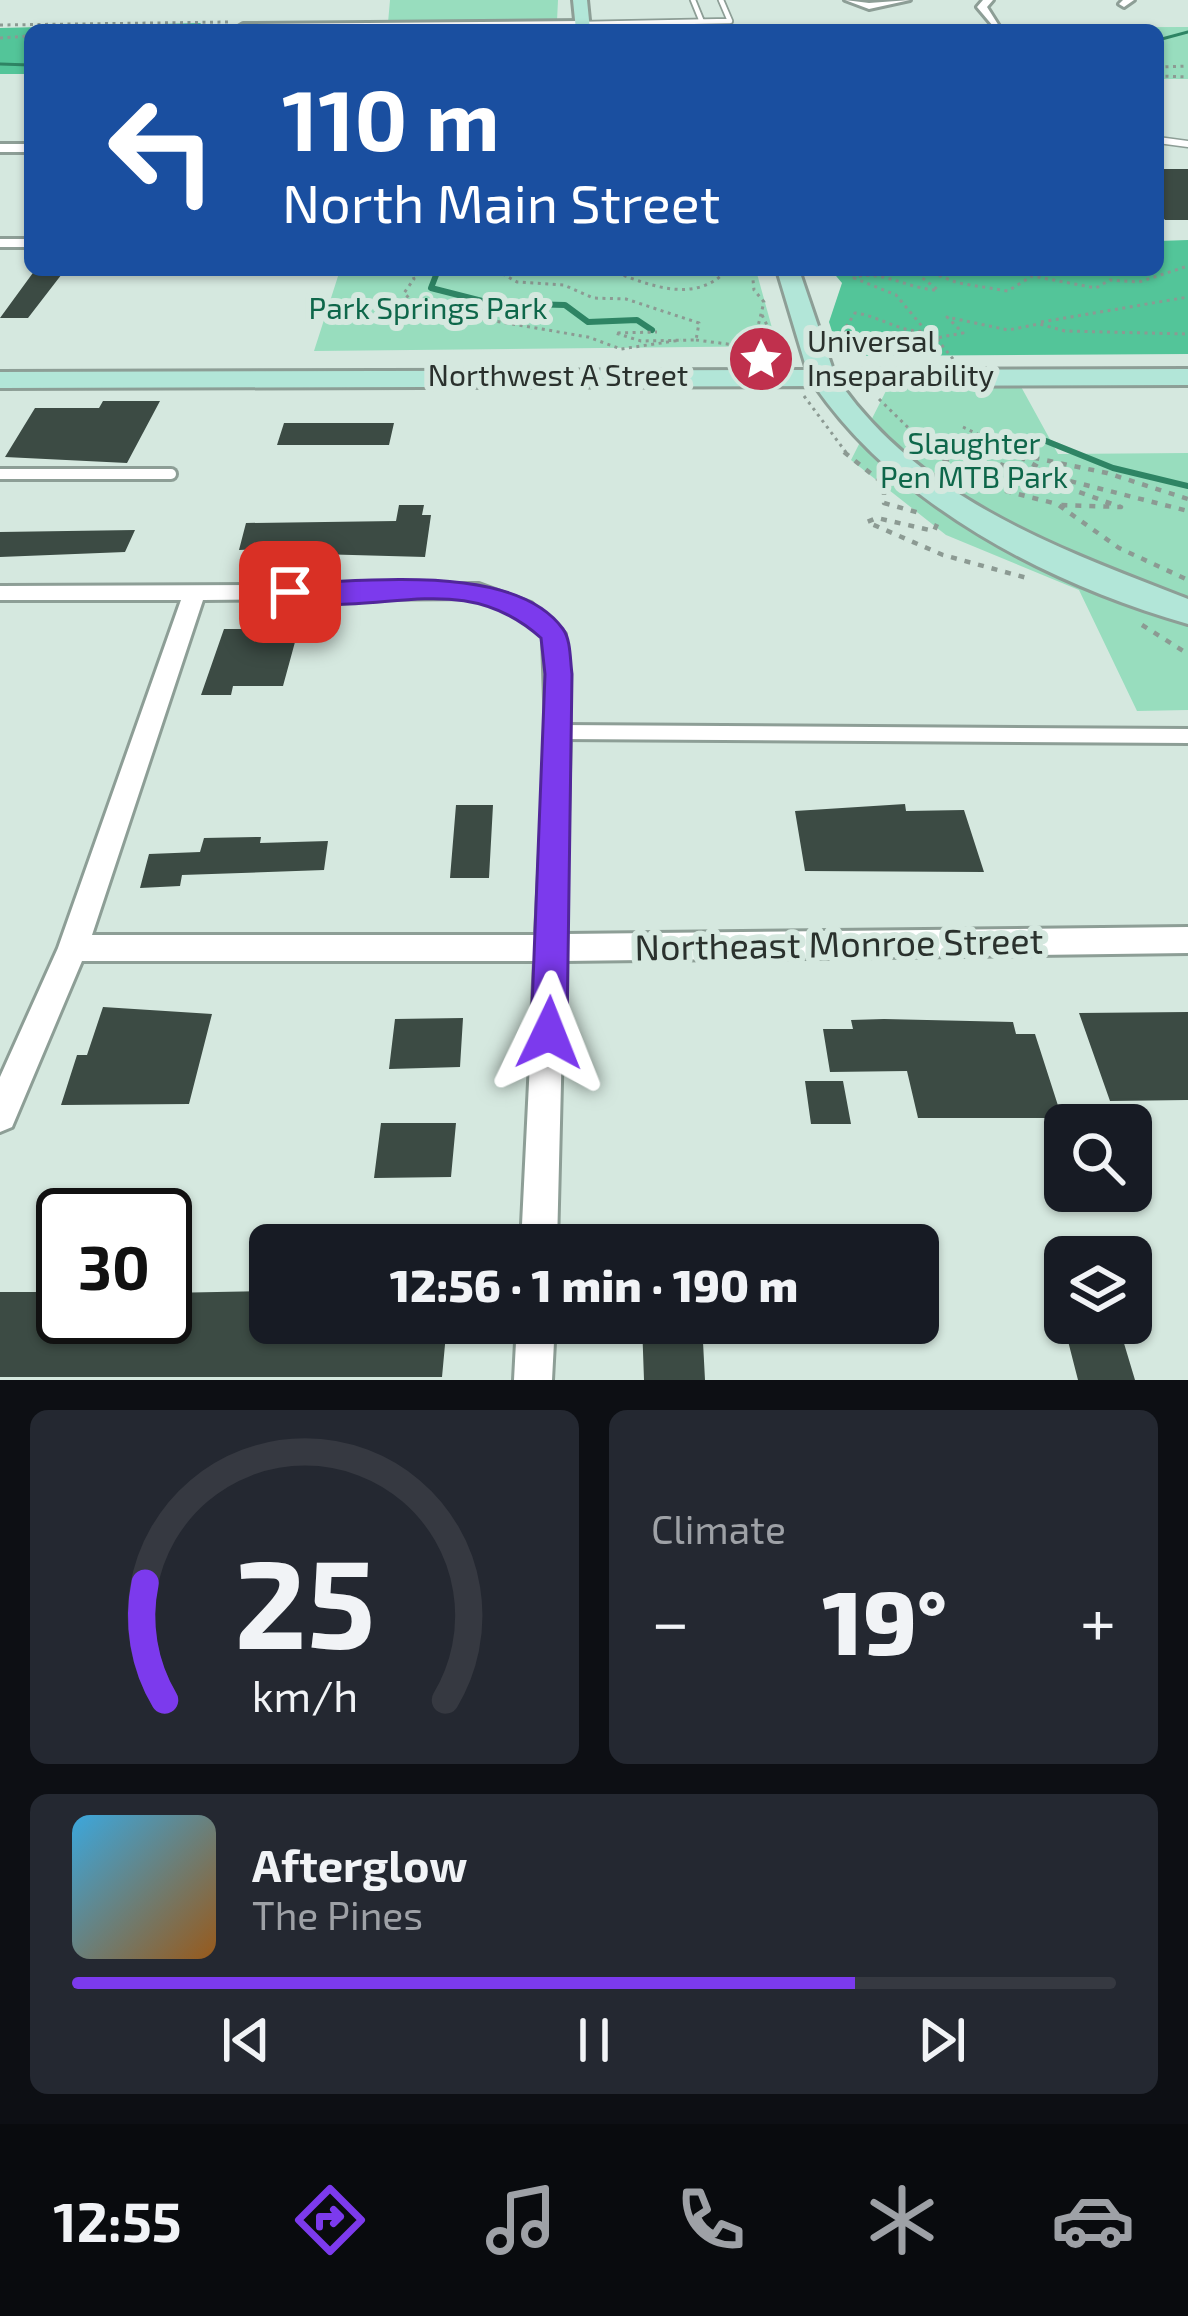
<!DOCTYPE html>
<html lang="en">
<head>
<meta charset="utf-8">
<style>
	:root { --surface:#171b24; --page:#242831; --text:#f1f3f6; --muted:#9ea1a6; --line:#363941; --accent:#7c3aed }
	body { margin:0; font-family:"Exo 2",sans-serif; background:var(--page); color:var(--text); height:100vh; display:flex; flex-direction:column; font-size:45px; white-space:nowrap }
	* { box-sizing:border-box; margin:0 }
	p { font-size:39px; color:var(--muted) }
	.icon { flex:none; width:66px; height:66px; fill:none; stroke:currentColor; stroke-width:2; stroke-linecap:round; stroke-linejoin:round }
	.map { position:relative; height:1380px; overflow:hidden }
	.sheet { display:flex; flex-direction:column; gap:30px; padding:30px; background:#0d0f14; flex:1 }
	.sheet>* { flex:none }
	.hud { position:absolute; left:24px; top:24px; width:1140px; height:252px; border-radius:18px; box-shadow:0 3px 9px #0004; background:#1a4fa0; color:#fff; overflow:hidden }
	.fabs { position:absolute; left:1044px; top:1104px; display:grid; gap:24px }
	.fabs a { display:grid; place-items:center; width:108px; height:108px; border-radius:18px; background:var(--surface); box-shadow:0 3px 9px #0004; font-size:60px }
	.speed { position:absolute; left:36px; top:1188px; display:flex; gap:24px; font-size:60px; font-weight:700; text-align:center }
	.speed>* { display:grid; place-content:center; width:156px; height:156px; border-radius:50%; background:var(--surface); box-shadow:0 3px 9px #0004; line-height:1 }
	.speed .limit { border:6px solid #111; border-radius:18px; background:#fff; color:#111 }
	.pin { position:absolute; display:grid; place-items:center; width:102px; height:102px; color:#fff; margin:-51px; border-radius:24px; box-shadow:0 6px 18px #0006 }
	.me { position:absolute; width:132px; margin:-66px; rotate:2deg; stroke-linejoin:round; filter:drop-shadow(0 0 9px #0008) }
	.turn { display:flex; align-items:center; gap:42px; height:252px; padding:0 60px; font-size:54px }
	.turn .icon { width:156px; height:156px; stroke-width:2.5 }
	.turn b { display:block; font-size:84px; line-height:102px }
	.big { font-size:90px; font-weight:800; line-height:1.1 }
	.sheet .tile { flex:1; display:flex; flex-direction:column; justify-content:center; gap:18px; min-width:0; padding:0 42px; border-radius:18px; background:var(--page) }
	.sheet .dial { align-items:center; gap:0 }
	.dial svg { height:312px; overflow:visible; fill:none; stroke:var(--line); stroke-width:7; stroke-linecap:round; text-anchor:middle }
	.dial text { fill:var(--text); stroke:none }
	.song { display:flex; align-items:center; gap:36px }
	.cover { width:144px; height:144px; border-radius:18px; background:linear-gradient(135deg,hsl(200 70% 55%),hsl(30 70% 35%)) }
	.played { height:12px; border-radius:6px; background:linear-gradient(90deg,var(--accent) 75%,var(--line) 75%) }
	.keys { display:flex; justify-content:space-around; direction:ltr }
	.heat { display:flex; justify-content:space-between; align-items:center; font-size:66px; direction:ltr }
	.sheet .tiles { flex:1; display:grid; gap:30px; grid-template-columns:1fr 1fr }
	.tile:last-child { grid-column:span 2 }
	.trip { position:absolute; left:249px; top:1224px; width:690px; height:120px; border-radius:18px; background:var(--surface); box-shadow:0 3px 9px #0004; font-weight:800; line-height:120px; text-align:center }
	.tab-bar { display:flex; height:192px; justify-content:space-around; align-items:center; background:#090b0e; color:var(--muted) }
	.tab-bar .icon { width:84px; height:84px }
	.tab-bar .selected { color:var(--accent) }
	.tab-bar b { font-size:54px; color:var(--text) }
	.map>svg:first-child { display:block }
</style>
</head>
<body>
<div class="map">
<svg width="1188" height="1380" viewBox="0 0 1188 1380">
	<rect width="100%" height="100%" fill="#d5e8df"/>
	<!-- green -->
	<path fill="#98ddbe" d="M390 0H558L557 21 388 23Z
		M1188 27V79H1158V30L801 28Z
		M340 270H756L777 346 314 351Z
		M890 383H1019L1058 454 1188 453V710L1137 711 1079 590 946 535 851 460Z"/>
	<!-- forest -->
	<path fill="#53c599" d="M201 23 196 30H30V74H0V28Z
		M1188 240V354L840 356 829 322 842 283 831 270H1158V241Z"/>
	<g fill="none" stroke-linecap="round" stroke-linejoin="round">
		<!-- stream-far1 -->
		<path stroke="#2e8464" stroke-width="3" d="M951 26 1008 30
			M1158 40 1188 32
			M0 64 30 65"/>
		<!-- stream -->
		<path stroke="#2e8464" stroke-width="6" d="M438 270 431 288 490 303 565 305 588 322 637 320 652 330
			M1046 441 1113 468 1188 486"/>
	</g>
	<!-- building -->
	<path fill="#3c4b44" d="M1158 169H1188V220H1165L1158 212Z
		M35 270H65L28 318H0Z
		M103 401H160L127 463 5 457 35 408H99Z
		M284 423H394L389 445H277Z
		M399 505H424L422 515H431L425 557 280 553 279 559 259 560 261 549 239 550 246 523 396 521Z
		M135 530 125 552 0 557V532Z
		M274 620H301L283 686H233L231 695H201L224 629H271Z
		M905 804 906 811 964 810 984 872 805 871 795 811Z
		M456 805H493L489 878H450Z
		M261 837 260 843 328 841 324 870 182 875 180 886 140 888 149 854 200 852 204 838Z
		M103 1007 212 1014 189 1104 61 1105 77 1055H87Z
		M1188 1012V1100L1110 1101 1079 1013Z
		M463 1018 460 1067 389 1069 395 1019Z
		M884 1019 1013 1022 1016 1034H1035L1062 1118H918L907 1071 830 1072 823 1029H853L851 1020Z
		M805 1081H843L851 1124H811Z
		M381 1123H456L451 1177 374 1178Z
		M270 1291V1323H447L442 1377H0V1292H63V1317H165V1293Z
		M642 1323H702L705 1380H644Z
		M1123 1340 1135 1380H1078L1068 1341Z"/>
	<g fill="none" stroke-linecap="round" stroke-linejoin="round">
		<!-- lane-far3 casing -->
		<g stroke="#8d9e96" stroke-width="8">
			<path id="lane-far3" d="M693 0 702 22
				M582 24 730 21 721 0"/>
		</g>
		<!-- lane-far2 casing -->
		<g stroke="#8d9e96" stroke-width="9">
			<path id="lane-far2" d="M1158 140 1188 144"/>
		</g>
		<!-- lane-far1 casing -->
		<g stroke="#8d9e96" stroke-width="16">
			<path id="lane-far1" d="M0 474H171"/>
		</g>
		<!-- lane casing -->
		<g stroke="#8d9e96" stroke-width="20">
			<path id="lane" d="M559 732 1188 736"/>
		</g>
		<!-- street casing -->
		<g stroke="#8d9e96" stroke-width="6">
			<path id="street" d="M845 0 869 3 910 0 869 9Z
				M983 0H993L987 7 999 26H993L977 7Z
				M1123 0H1134L1124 7 1119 4Z
				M582 21 585 26 238 27 243 24Z
				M0 144H30V152H0Z
				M0 239H30V247H0Z
				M479 584 531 603 565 634 570 732 565 934 1188 927V953L564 961 557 1245H521L535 961H82L12 1127 0 1132V1077L58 948 181 600H0V586ZM477 598 515 613 543 637 546 732 536 935H92L203 600Z
				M517 1323H555L552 1380H514Z"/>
		</g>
		<!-- secondary casing -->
		<g stroke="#8d9e96" stroke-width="6">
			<path id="secondary" d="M573 0H587L590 30H576Z
				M777 270H799L833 370 1188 369V385L842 386C925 501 1060 549 1188 599V624C1048 584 898 506 815 386L0 388V372L807 370Z"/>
		</g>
		<!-- path-far1 -->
		<path stroke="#8c9a93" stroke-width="3" stroke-dasharray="3 4.5" stroke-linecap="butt" d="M0 25 228 22
			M743 27 785 30
			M112 30H188
			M216 30 229 26
			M805 30H910
			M0 38 30 36
			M1158 67 1188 66
			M1158 76 1188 77
			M411 270 414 279 404 293 419 308 588 337 621 349 681 340
			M496 270 517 282 564 285 593 298 626 299 699 323 696 340 641 341 615 333 657 332
			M610 270C648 285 695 305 727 270
			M925 270 958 283 1008 291 1032 276 1096 288 1110 280 1139 282 1188 266
			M762 315 783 358
			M1041 322 1188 297
			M696 340 735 345 755 338 764 302 754 290 752 270
			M847 356 844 330 855 313C880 316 903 334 926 331L896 295 854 278C879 268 910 290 938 290L912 270
			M953 359 936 338 963 333 947 317 1008 330 1039 324 1065 331 1188 334
			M804 396 848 455
			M879 399 936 455
			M963 427 1019 455
			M988 443 995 455"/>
		<!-- path -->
		<path stroke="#8c9a93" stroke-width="4.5" stroke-dasharray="6 8" stroke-linecap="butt" d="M844 452 884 484V503L923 514
			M931 452 998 489 1057 504 1119 548 1188 580
			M993 452 1000 464 1121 507 1060 505
			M1006 452 1107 473 1188 499
			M1020 457 1058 478 1188 511
			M937 524 934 531 877 518 867 522 943 555 1027 578
			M1142 625 1188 654"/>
		<!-- lane-far3 -->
		<use href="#lane-far3" stroke="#fff" stroke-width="4.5"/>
		<!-- lane-far2 -->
		<use href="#lane-far2" stroke="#fff" stroke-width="6"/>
		<!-- lane-far1 -->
		<use href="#lane-far1" stroke="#fff" stroke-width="10"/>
		<!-- lane -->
		<use href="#lane" stroke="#fff" stroke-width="14"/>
		<!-- street -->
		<use href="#street" fill="#fff" fill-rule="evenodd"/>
		<!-- secondary -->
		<use href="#secondary" fill="#b2e6d8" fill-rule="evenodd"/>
	</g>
	<!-- route -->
	<path fill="#7c3aed" stroke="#51269a" stroke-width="3" d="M290 583C364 583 514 561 563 629 571 640 570 660 572 674L567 1033 561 1045 549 1050 536 1045 531 1033 545 674 541 638C458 563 372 623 281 598L277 592Z"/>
	<!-- icons -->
	<defs>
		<g id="sight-disc" transform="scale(3.45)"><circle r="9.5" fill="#c0304d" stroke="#d5e8df"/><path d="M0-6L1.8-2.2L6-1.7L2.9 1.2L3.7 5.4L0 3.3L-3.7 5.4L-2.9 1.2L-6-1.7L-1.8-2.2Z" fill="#fff"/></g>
	</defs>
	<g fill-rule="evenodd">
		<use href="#sight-disc" x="761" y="359"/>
	</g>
	<g text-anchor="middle" stroke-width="12" stroke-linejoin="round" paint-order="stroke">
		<!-- far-park labels -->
		<g font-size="30" fill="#0e674a" stroke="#d5e8df">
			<text x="428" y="319">Park Springs Park</text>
			<text x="974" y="454">Slaughter<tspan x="974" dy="34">Pen MTB Park</tspan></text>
		</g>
		<!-- far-poi labels -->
		<g font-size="30" fill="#2a312d" stroke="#d5e8df" text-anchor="start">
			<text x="807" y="352">Universal<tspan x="807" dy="34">Inseparability</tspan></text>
		</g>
		<!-- far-street labels -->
		<g font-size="30" fill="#2a312d" stroke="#d5e8df">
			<text x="558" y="386">Northwest A Street</text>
		</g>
		<!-- street labels -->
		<g font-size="36" fill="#2a312d" stroke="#d5e8df">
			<text transform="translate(839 944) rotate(-1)" y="13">Northeast Monroe Street</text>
		</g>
	</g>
</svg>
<div class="fabs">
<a><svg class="icon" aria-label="search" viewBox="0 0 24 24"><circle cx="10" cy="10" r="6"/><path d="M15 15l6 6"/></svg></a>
<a><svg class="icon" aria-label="layers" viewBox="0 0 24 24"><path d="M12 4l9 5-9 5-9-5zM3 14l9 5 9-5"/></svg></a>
</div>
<div class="speed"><div class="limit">30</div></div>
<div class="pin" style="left:290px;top:592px;background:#d93025"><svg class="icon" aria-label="arrive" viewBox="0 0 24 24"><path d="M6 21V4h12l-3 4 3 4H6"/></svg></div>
<svg class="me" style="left:549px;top:1033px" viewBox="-20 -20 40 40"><path d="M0-17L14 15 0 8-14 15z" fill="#7c3aed" stroke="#fff" stroke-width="4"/></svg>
<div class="trip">12:56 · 1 min · 190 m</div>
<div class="hud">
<div class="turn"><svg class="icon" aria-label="left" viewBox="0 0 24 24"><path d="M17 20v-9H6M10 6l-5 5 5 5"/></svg><div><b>110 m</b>North Main Street</div></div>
</div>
</div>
<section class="sheet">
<div class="tiles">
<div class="tile dial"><svg viewBox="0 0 100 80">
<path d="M14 69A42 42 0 1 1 86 69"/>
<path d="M14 69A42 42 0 0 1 9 39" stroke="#7c3aed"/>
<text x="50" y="56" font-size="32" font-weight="700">25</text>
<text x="50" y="72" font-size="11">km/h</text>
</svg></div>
<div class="tile"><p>Climate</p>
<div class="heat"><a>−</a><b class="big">19°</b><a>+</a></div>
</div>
<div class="tile">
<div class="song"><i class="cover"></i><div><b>Afterglow</b><p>The Pines</p></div></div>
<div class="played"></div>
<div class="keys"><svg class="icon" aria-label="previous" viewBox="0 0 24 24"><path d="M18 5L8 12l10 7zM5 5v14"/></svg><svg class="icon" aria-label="pause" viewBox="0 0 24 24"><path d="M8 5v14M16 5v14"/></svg><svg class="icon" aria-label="next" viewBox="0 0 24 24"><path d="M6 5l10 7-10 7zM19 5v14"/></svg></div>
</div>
</div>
</section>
<nav class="tab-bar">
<b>12:55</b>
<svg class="icon selected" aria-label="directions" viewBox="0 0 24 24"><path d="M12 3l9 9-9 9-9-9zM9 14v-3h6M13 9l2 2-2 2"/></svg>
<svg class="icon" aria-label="music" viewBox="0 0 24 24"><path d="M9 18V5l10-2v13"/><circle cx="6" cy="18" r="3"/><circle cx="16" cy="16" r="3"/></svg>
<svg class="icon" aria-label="phone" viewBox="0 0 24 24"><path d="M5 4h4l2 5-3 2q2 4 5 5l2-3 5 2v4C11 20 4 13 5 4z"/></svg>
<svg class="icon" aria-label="climate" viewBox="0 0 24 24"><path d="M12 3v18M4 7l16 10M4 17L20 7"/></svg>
<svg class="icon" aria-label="car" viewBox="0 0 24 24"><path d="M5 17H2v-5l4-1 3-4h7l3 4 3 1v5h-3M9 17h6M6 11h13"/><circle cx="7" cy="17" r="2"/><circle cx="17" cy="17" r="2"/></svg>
</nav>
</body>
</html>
